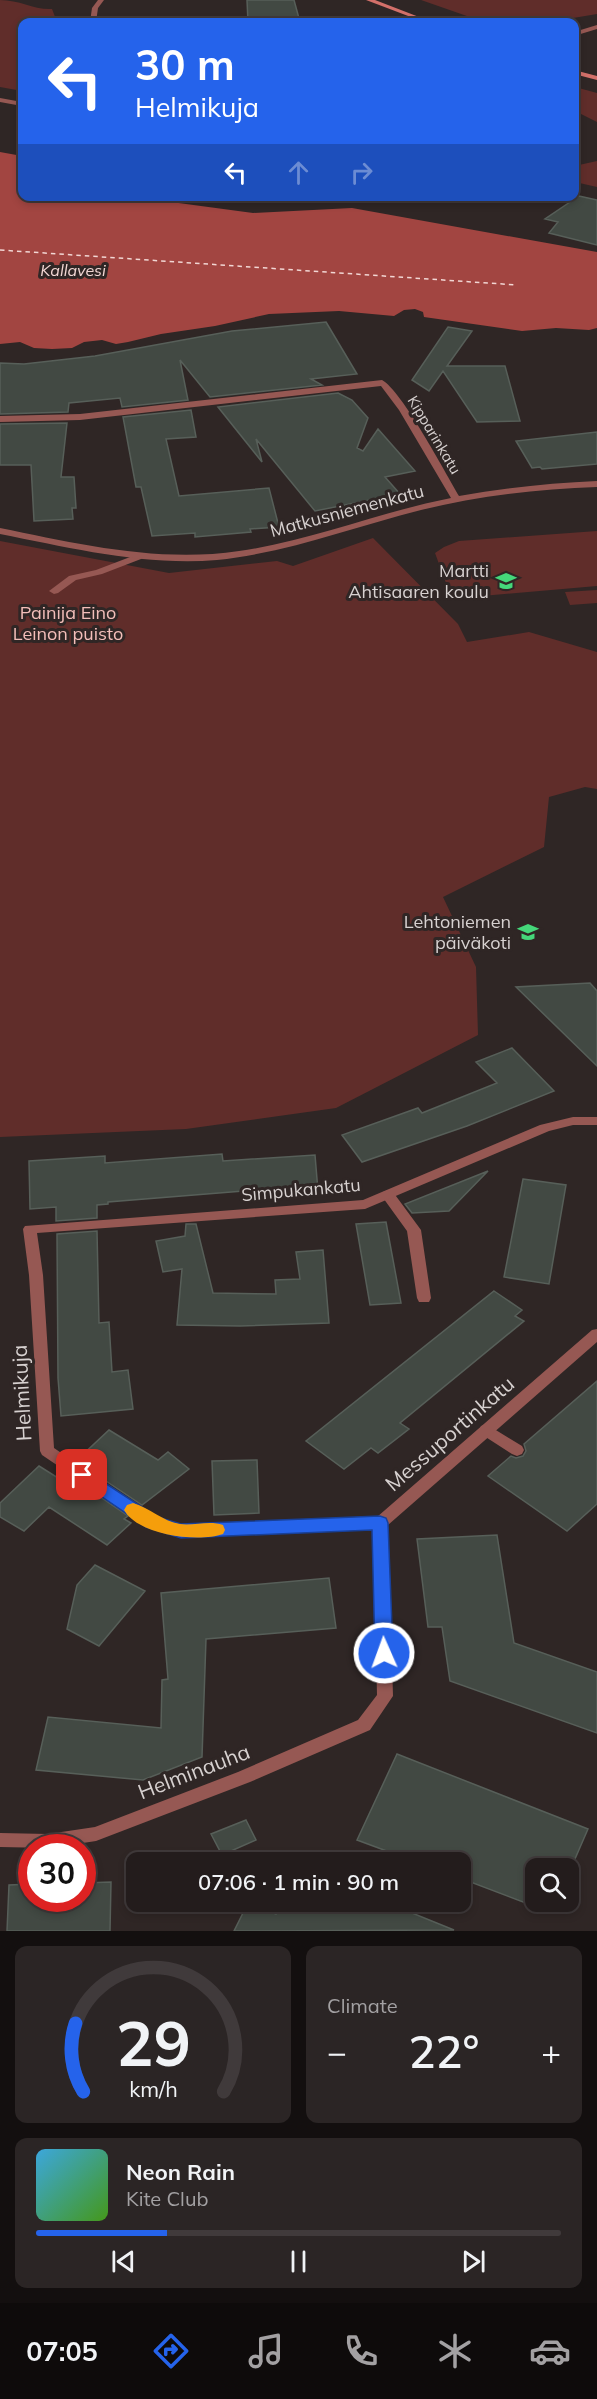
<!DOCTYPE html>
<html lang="en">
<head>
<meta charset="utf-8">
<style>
	:root { --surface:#231c1c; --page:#2b2525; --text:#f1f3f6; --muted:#a3a1a3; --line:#403a3b; --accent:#2563eb }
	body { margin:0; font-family:Mulish,sans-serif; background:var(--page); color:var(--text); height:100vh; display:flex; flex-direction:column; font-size:22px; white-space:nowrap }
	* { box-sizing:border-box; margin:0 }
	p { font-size:20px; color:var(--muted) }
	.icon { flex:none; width:33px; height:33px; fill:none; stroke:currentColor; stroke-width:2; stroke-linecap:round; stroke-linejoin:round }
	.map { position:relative; height:1931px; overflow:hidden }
	.panel { display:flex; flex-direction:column; gap:15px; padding:15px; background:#130f0f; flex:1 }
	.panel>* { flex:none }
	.guide { position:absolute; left:18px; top:18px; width:561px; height:183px; border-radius:12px; box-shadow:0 3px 9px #0003,0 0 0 2px var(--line); background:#2563eb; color:#fff; overflow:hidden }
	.fabs { position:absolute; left:525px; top:1858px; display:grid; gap:12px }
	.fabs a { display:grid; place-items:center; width:54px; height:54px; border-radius:12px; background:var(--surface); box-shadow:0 3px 9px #0003,0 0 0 2px var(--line); font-size:30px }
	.speed { position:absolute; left:18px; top:1834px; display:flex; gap:12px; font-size:30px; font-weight:700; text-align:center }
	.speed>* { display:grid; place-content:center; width:78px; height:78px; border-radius:50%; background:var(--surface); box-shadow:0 3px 9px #0003,0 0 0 2px var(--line); line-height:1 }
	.speed .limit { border:9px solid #d22; background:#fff; color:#111 }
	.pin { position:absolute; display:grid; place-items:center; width:51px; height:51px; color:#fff; margin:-26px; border-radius:12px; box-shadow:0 3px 9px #0006 }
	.me { position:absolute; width:66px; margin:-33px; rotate:358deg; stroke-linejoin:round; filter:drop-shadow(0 0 4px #0008) }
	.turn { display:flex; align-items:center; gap:21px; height:126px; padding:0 18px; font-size:27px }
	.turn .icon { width:78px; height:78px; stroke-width:2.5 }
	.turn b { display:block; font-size:42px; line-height:51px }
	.lanes { display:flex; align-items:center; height:57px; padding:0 18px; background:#0003; justify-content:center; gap:30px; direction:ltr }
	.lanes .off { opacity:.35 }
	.big { font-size:45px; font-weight:600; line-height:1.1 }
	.panel .tile { flex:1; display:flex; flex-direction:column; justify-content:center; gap:9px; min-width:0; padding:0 21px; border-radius:12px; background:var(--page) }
	.panel .dial { align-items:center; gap:0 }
	.dial svg { height:156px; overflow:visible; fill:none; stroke:var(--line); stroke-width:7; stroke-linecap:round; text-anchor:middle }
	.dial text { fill:var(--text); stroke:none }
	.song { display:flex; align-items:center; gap:18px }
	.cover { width:72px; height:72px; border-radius:9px; background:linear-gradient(135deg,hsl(200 70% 55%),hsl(100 70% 35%)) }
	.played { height:6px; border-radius:3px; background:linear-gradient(90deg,var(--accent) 25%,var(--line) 25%) }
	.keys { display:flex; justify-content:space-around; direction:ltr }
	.heat { display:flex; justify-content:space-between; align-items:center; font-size:33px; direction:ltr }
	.panel .tiles { flex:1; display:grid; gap:15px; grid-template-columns:1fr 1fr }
	.tile:last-child { grid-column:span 2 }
	.trip { position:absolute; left:126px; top:1852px; width:345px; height:60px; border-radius:12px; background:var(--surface); box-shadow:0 3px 9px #0003,0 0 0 2px var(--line); font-weight:600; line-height:60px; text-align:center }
	.tabs { display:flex; height:96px; justify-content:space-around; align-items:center; background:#0e0b0b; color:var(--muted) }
	.tabs .icon { width:42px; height:42px }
	.tabs .on { color:var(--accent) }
	.tabs b { font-size:27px; color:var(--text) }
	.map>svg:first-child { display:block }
</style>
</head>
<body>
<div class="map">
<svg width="597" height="1931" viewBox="0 0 597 1931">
	<rect width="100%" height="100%" fill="#2f2625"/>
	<!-- green -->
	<path fill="#602d2a" d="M0 0C20 0 34 10 52 9L57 22H22V91L0 87Z
		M421 0H597V14L549 22H484Z
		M575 87 597 93V122L575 111Z
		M597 161V187L575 182V169L579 165Z
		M597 531V586L482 596 462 593 446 583 435 553 444 547 459 541Z
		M373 538 458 624 467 642 529 632 597 652V789L585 787 549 797 544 847 443 897 476 967 478 1035 336 1108 186 1129 0 1137V541L169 573 277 561 293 566Z
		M597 590V603L570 605 565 592Z"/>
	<!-- water -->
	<path fill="#a24541" d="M0 152 22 156V196L134 197 253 213 352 208 597 252V328L589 330 556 328 522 331 424 317 423 312 415 309 404 310 394 316 339 311 269 314 215 326 161 334 128 342 116 344 102 340 84 342 72 348 52 349 34 348 20 342 0 344Z"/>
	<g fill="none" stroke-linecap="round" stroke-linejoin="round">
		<!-- ferry -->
		<path stroke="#f2d7d4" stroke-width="1.5" stroke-dasharray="4.5 4" stroke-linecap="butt" d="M0 250 517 285"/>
	</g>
	<!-- building -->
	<path fill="#424943" stroke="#575f59" stroke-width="1.5" d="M247 0H294L300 22H248Z
		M579 196 597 200V245L549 233 558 222 545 219Z
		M326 322 357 374 311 379 322 385 210 397 180 360 188 400 122 407 120 398 69 403 68 412 0 414V363L24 364 95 356 232 331Z
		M448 327 472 331 447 366H505L520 421 477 422 443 371 429 391 412 380Z
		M338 393 352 400 368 418 357 448 363 451 378 429 415 471 385 477 400 494 315 511 256 439 262 462 218 407Z
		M191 410 196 437 166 439 179 496 269 488 279 527 250 529 251 532 195 537V533L152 536 141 487H136L123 417Z
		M67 423 61 477H74L76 508H72L73 519 34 521 31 465H0V424Z
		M597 432V464L542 469 540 467 532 468 516 441Z
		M590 983 597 991V1066L516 987Z
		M512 1048 554 1091 467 1126 362 1162 342 1135 418 1108 422 1113 497 1083 476 1062Z
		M222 1154 223 1161 315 1155 318 1191 294 1192V1187L108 1202V1204L97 1205V1218L56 1221V1207L30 1209 29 1161 105 1156V1163Z
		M488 1171 449 1211 412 1213 405 1204Z
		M523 1179 566 1185 549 1284 504 1277Z
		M386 1222 401 1303 370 1305 356 1224Z
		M186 1224H196L213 1293 276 1294 275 1280 300 1279 296 1252 323 1250 329 1323 240 1326 177 1325 182 1269 163 1272 156 1241 185 1236Z
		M97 1231 99 1323 109 1322 112 1372 128 1370 133 1409 61 1416 58 1378 57 1234Z
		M494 1291 522 1310 515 1316 524 1321 400 1423 409 1429 378 1453 371 1448 344 1469 306 1441Z
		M597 1381V1504L567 1531 488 1476 511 1456 516 1458 523 1456 526 1451 524 1444Z
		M109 1430 158 1460 168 1452 189 1469 142 1505 76 1461Z
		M257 1460 259 1513 214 1515 212 1461Z
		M39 1466 58 1478 64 1472 128 1516 124 1519 131 1523 107 1545 49 1507 24 1531 0 1517V1503Z
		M497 1535 514 1643 597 1672V1733L450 1681 442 1627H428L417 1539Z
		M95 1565 145 1591 99 1646 67 1629 77 1585Z
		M329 1578 336 1628 206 1639 202 1757 143 1780 36 1770 48 1717 161 1728 162 1680 168 1679 161 1593Z
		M397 1754 588 1829 568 1875V1869H536V1902H557L552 1913 460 1878V1863H419L357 1840Z
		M246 1820 256 1840 222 1855 211 1834Z
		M111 1882 110 1931H7L9 1885 32 1884V1899H82V1883Z
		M282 1902H385L454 1930 234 1931 248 1903 276 1914Z"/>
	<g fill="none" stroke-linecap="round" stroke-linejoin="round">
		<!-- service -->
		<path fill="#965853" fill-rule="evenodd" d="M138 554 143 557 141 559 102 574 76 580 58 593 54 594 49 591 69 576 96 570Z
			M388 1190 393 1192 421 1230 431 1298 429 1302H419L417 1298 407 1231 381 1195 383 1192Z
			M486 1424 522 1446 524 1450 522 1454 517 1456 512 1454 481 1434 479 1430 481 1426Z"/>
		<!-- minor -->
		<path fill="#965853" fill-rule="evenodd" d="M98 0H104L98 8 96 22H90L92 8Z
			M597 25V29L574 36V32Z
			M0 98 22 102V106L0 102Z
			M382 380C402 391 445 472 459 496 505 488 551 483 597 481V487C538 489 479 496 421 510 353 527 287 553 217 560 144 566 71 548 0 534V528C78 544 159 563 239 551 311 541 379 512 451 498L399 410 381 386 80 420 0 422V416L80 414Z
			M573 1117H597V1125H573L549 1131 365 1209 37 1233 43 1275 54 1448 157 1518 181 1525 377 1517 592 1330 597 1329V1342L388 1525 393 1696 370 1730 250 1782 96 1841 50 1848 0 1847V1833L48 1834 95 1827 238 1772 358 1720 377 1695 373 1529 181 1537 147 1526 42 1455 40 1451 29 1275 23 1229 25 1226 363 1200 540 1125Z"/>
		<!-- secondary -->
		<path fill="#d3706a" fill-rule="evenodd" d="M366 0H375L432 22H424Z
			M574 70 597 76V80L574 74Z"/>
	</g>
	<!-- route -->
	<path fill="#2563eb" stroke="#184099" stroke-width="1.5" d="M82 1468 157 1517 181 1524 380 1516 386 1518 388 1523 393 1653 390 1658 384 1660 378 1658 375 1653 372 1530 181 1538 146 1527 76 1479 73 1475 76 1470Z"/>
	<!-- slow -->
	<path fill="#f59e0b" d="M133 1503C150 1508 162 1521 180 1524 194 1526 209 1520 223 1525L225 1530 223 1534C198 1543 138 1535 124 1510L127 1505Z"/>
	<!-- icons -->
	<defs>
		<g id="school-bare" transform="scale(1.62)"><path d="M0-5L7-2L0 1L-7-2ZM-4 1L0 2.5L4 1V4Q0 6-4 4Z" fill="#45d77a" stroke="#2f2625" stroke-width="2.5" paint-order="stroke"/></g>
	</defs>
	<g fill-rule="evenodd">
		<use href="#school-bare" x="506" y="581"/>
		<use href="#school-bare" x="528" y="932"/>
	</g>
	<g text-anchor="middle" stroke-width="6" stroke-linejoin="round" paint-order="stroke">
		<!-- far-street labels -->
		<g font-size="15" fill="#d7d1d0" stroke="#2f2625">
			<text transform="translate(434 435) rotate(59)" y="5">Kipparinkatu</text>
		</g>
		<!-- far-water labels -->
		<g font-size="16" font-style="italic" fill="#f2d7d4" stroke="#2f2625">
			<text x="73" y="276">Kallavesi</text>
		</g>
		<!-- street labels -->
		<g font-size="18" fill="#d7d1d0" stroke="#2f2625">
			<text transform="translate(347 511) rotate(-15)" y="6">Matkusniemenkatu</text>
			<text transform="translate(301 1190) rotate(-5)" y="6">Simpukankatu</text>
		</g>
		<!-- poi labels -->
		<g font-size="18" fill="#d7d1d0" stroke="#2f2625" text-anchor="end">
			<text x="489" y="577">Martti<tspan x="489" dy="21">Ahtisaaren koulu</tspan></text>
			<text x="511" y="928">Lehtoniemen<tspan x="511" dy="21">päiväkoti</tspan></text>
		</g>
		<!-- park labels -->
		<g font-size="18" fill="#f3beb9" stroke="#2f2625">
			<text x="68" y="619">Painija Eino<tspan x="68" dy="21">Leinon puisto</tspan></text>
		</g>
		<!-- near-street labels -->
		<g font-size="21" fill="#d7d1d0" stroke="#2f2625">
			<text transform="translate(22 1393) rotate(-93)" y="7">Helmikuja</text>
			<text transform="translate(450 1434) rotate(-41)" y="7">Messuportinkatu</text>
			<text transform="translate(194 1772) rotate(-21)" y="7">Helminauha</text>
		</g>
	</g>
</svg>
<div class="fabs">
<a><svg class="icon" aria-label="search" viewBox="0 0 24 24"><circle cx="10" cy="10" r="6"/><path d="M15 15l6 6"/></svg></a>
</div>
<div class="speed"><div class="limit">30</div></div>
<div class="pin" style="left:82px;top:1475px;background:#d93025"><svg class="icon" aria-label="arrive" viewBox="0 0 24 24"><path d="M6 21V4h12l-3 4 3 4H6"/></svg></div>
<svg class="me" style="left:384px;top:1653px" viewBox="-20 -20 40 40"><circle r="17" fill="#2563eb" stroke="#fff" stroke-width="3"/><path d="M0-11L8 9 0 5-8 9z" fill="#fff"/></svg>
<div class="trip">07:06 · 1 min · 90 m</div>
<div class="guide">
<div class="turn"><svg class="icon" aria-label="left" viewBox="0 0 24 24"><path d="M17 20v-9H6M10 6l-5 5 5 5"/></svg><div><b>30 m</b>Helmikuja</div></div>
<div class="lanes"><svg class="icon" aria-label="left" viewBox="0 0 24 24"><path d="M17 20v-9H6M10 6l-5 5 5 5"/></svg><svg class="icon off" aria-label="ahead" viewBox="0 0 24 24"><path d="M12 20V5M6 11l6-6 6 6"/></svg><svg class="icon off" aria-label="right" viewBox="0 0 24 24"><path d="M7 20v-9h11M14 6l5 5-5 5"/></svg></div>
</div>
</div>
<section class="panel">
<div class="tiles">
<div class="tile dial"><svg viewBox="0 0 100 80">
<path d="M14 69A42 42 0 1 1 86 69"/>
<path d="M14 69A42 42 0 0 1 10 34" stroke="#2563eb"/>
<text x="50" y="56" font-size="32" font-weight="700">29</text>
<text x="50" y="72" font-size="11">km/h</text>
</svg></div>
<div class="tile"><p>Climate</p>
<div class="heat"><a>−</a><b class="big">22°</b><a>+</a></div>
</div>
<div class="tile">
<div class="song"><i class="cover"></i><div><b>Neon Rain</b><p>Kite Club</p></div></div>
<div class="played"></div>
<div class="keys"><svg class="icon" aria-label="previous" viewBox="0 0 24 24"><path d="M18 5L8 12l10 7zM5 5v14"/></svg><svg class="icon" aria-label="pause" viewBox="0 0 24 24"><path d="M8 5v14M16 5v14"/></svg><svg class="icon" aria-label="next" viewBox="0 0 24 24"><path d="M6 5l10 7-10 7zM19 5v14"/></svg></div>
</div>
</div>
</section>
<nav class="tabs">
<b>07:05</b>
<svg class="icon on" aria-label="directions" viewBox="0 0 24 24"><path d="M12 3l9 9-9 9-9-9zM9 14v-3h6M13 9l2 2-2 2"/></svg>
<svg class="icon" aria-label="music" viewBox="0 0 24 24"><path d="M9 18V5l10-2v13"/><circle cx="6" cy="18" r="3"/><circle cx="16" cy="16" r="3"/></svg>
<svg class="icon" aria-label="phone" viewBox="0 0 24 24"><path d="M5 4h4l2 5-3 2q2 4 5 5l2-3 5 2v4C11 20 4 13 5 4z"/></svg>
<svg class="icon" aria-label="climate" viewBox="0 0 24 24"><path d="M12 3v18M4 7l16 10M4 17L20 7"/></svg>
<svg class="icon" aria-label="car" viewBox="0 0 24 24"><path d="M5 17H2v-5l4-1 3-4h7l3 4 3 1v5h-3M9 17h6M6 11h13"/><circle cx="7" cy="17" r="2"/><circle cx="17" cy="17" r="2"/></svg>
</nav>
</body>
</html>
